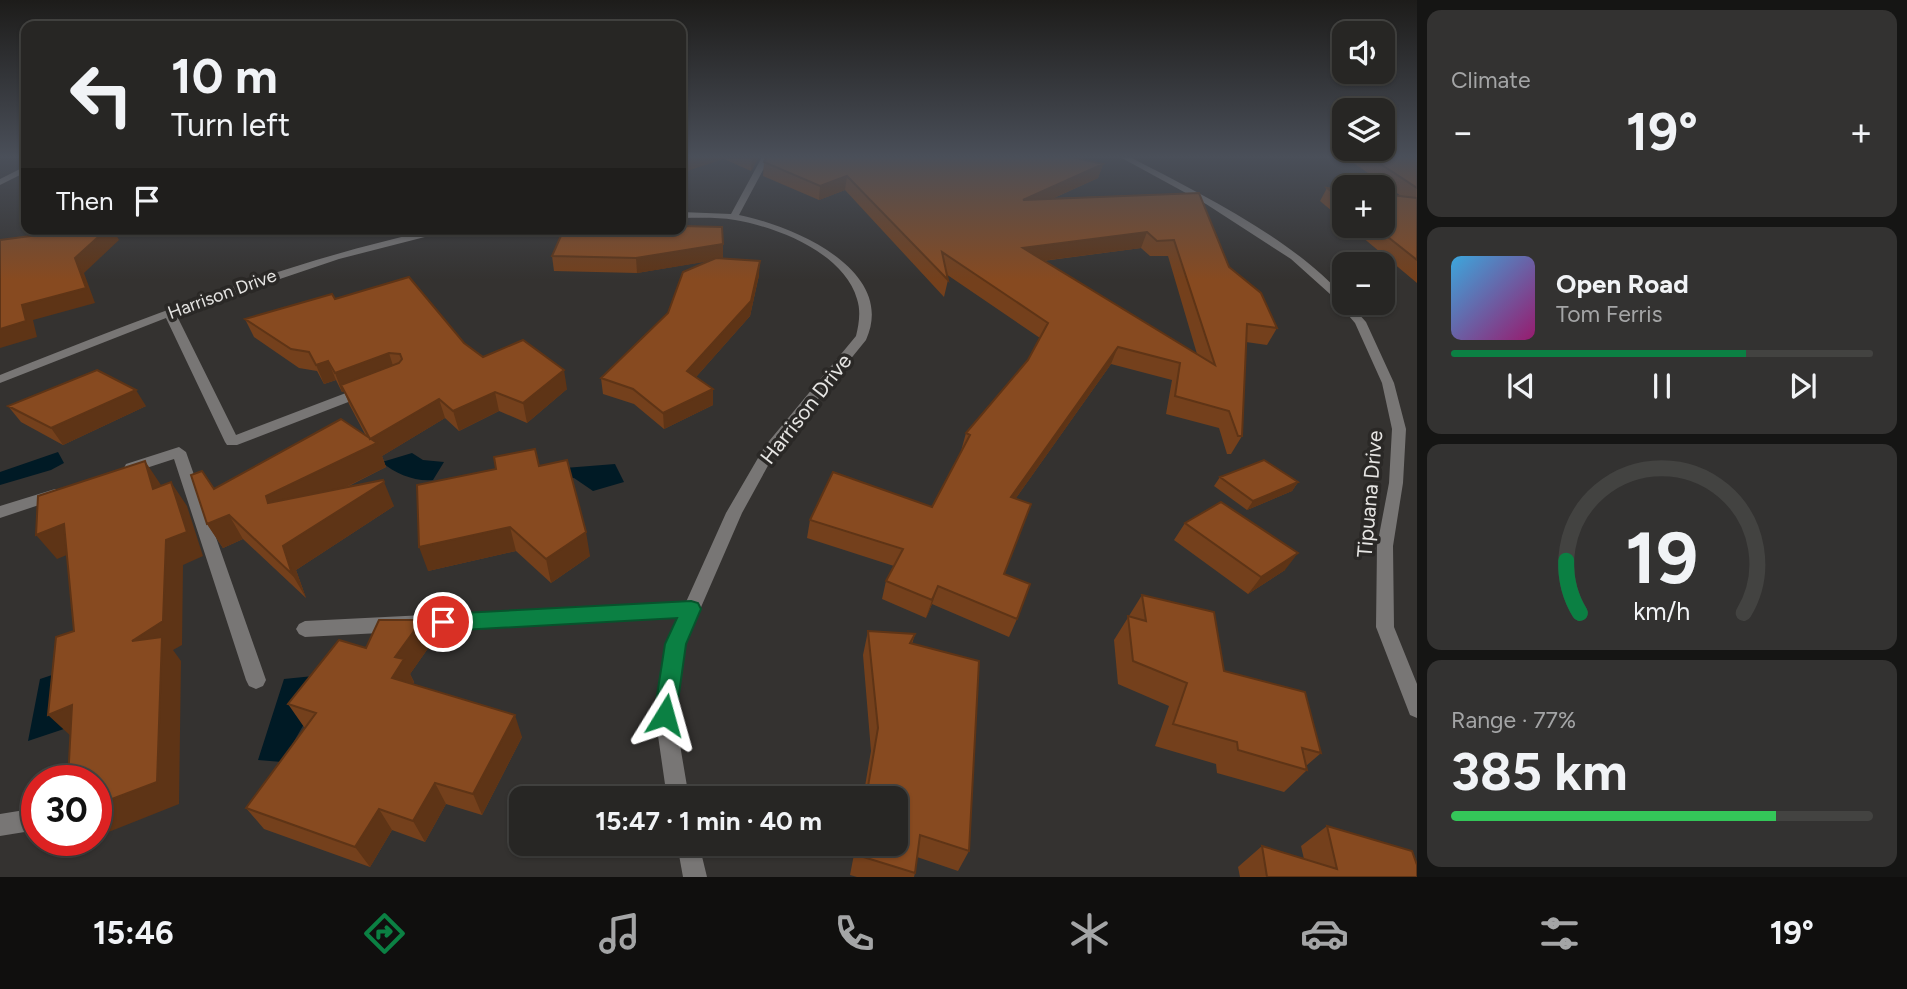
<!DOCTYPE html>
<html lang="en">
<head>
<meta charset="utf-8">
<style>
	:root { --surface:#272624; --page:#333231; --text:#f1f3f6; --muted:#a4a5a6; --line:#434341; --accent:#0b8043 }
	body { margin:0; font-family:Figtree,sans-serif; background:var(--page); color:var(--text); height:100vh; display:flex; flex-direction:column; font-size:26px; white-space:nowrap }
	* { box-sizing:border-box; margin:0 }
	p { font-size:23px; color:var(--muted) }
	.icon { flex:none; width:38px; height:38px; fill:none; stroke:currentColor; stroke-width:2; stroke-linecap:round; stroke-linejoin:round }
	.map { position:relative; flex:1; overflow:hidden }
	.side { display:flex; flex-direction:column; gap:10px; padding:10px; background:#151514; width:490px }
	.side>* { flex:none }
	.top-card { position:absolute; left:21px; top:21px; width:665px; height:214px; border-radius:14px; box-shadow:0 2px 5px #0004,0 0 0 2px var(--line); background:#272624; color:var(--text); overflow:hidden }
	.tools { position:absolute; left:1332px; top:21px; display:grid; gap:14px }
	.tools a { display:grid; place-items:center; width:63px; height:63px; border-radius:14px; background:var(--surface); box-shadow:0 2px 5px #0004,0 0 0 2px var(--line); font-size:35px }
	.speed { position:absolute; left:21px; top:765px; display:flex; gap:14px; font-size:35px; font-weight:700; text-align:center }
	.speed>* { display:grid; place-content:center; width:91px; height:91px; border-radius:50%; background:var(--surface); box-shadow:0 2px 5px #0004,0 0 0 2px var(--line); line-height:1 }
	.speed .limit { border:10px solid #d22; background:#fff; color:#111 }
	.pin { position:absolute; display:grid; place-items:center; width:60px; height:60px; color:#fff; margin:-30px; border:4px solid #fff; border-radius:50%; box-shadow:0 2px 7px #0007 }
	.me { position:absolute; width:77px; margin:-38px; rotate:8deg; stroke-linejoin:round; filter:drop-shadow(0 0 5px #0008) }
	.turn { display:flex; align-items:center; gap:24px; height:147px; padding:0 35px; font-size:32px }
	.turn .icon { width:91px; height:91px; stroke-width:2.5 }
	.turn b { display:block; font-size:49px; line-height:60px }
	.then { display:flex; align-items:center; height:66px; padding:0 35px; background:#0003; gap:14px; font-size:26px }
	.big { font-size:52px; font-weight:700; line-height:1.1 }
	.side .card { flex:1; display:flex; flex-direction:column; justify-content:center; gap:10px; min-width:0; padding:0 24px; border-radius:14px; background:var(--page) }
	.side .dial { align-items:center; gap:0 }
	.dial svg { height:182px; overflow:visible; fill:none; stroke:var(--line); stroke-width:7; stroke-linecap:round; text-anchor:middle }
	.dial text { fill:var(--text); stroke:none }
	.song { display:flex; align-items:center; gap:21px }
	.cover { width:84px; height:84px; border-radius:10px; background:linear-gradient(135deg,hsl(200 70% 55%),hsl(320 70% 35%)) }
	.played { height:7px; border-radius:4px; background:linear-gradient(90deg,var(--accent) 70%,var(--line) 70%) }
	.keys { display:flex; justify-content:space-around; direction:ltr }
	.heat { display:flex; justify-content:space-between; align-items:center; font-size:38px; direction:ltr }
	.charge { height:10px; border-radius:5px; background:linear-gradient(90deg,#34c759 77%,var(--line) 0) }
	.trip { position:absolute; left:509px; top:786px; width:399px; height:70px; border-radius:14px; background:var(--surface); box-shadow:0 2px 5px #0004,0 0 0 2px var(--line); font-weight:700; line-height:70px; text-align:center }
	.tab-bar { display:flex; height:112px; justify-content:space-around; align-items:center; background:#100f0e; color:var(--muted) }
	.tab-bar .icon { width:49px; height:49px }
	.tab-bar .active { color:var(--accent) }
	.tab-bar b { font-size:32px; color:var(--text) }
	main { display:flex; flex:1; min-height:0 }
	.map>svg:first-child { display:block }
</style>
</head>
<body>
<main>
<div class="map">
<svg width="1417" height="877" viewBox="0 0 1417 877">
	<rect width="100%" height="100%" fill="#343230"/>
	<!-- water -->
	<path fill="#001a25" d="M58 452 64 463 51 470 0 485V472Z
		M412 453 423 460 444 462 433 480C416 482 395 474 382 462Z
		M615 464 624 482 593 491 574 478 551 480 552 469Z
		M73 668 64 729 28 741 40 679Z
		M333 674 282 762 258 760 284 679Z"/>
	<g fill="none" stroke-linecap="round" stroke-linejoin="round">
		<!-- street -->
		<path fill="#787675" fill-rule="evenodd" d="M762 157H770L739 215C790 225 898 269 866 340L776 451 742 513 685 644 675 715 689 798H667L655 715 667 644 679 617 305 637 299 634 296 629 299 624 305 621 686 602 726 513 765 446 856 336C859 324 861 311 857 299 844 253 777 227 735 220 717 217 699 218 681 218V212L731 214Z
			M1120 157H1130C1199 193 1292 238 1344 297V303H1349L1366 322 1394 383 1406 429 1403 483 1393 546 1394 627 1417 684V718L1410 715 1376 627 1377 546 1389 483 1392 429 1382 383 1355 323 1330 294 1291 259 1206 204Z
			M26 166V172L0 185V179Z
			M436 229H456L339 259 176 314 236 435 359 388 364 387 371 391 369 394 237 445H227L225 442 166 318 0 383V375C143 318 285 262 436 229Z
			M179 447 186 452 266 680 263 686 256 689 249 686 246 680 174 459 131 473 124 468 126 464Z
			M55 489 60 490 63 494 60 498 0 518V506Z
			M37 808V830L0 836V814Z
			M677 844H699L707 877H683Z"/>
	</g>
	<!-- wall -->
	<path fill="#74401c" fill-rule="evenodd" d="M681 157H759L751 171 724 159Z
		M1345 157H1417V283L1349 226H1382L1401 196Z
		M764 162 1103 164 1098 178 1054 198 1199 193 1229 267 1277 328 1267 345 1246 342 1242 436 1231 454H1227L1219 428 1166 414 1172 380 1111 364 1016 498 1004 574 1017 619 1009 637 932 604 926 618 882 599 886 581 894 566 807 538 810 520 932 507 962 451H961L966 433 1028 360 1040 338 946 274 948 280 944 297 845 190 819 200 763 176ZM1141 248 1150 256H1168L1197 354 1043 261Z
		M1327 188 1344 190V221L1320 201Z
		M552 256 723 258 759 275 750 316 696 377 713 405 664 429 634 404 603 394 601 378 668 313 708 261 637 273 554 271Z
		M335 299 464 343 483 357 567 389 527 423 499 411 459 431 445 418 382 456 386 467 345 488 394 506 296 570 306 598 243 539 223 548 207 524 214 489 366 436 349 404 344 391 342 392 336 380 324 384 317 371 299 368 254 337 245 319Z
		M8 406H146L63 445 21 422Z
		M539 466 590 556 551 583 516 551 428 571Z
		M1220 477 1298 482 1292 491 1247 510 1214 486Z
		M1185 523 1285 570 1248 594 1174 540Z
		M1142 595 1224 671 1321 753 1306 766 1307 770 1284 792 1217 773 1216 764 1155 746 1169 706 1118 684 1114 640Z
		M868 631 915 634 912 644 969 851 958 871 917 857 915 873 914 877H857L850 875 856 844H896V798H863L871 751 863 655Z
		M431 644 410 674 414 682 413 684 522 737 482 815 446 804 425 842 392 830 370 867 264 829 246 808 306 728 304 727 288 704 366 648Z
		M1327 826 1417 877H1240L1238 867 1262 846 1304 859 1301 846Z"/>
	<!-- shaded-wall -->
	<path fill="#5e3416" d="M687 157H724V159L681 173V159Z
		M752 157H759L751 171Z
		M1103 164 1098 178 1018 214 1023 200Z
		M847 176 845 190 819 200 820 186Z
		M107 229H113L119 240 84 273 95 303 33 320 37 337 0 348V329L22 305Z
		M1147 232 1141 248 1018 264 1023 248Z
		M723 244V259L637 273 636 258Z
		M760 261 759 275 750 316 688 386 687 371Z
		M1118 347 1111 364 1004 515 1011 497Z
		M389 353 395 372 341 385 344 391 342 392 335 373Z
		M328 361 336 380 324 384 316 365Z
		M564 370 567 389 527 423 523 403Z
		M713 389V405L664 429 663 413Z
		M136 390 146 406 63 445 51 428Z
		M495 392 499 411 459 431 453 411Z
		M439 399 445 418 382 456 386 467 279 520 268 503 266 496 370 439Z
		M145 461 161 485 169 513 153 489Z
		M171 482 187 506 203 556 183 565 182 645 173 650 181 661 179 804 96 837V805L132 641 166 540Z
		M384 482 394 506 296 570 306 598 292 574 283 546Z
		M1298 482 1292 491 1247 510 1253 501Z
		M229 515 243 539 223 548 207 524Z
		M64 524 84 548 57 559 36 535Z
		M510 527 516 551 428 571 419 547Z
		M586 532 590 556 551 583 546 559Z
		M1298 553 1285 570 1248 594 1261 577Z
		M938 586 932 604 926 618 932 600Z
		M422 620 431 644 410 674 414 682 403 700 392 678 395 657Z
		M72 705 73 738 48 715Z
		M515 715 522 737 482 815 473 794Z
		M435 783 446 804 425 842 413 821Z
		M379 809 392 830 370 867 355 847Z"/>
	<!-- building -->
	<path fill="#874a20" stroke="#5e3416" stroke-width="2" fill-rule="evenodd" d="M766 157H1072L1103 164 1023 200 1199 193 1229 267 1261 293 1277 328 1247 324 1242 436H1238L1229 411 1175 396 1180 363 1118 347 1011 497 1031 504 1004 574 1030 584 1017 619 938 586 932 600 886 581 903 549 810 520 833 472 932 507 970 435 966 433 1028 360 1048 323 942 252 948 280 847 176 820 186 764 162ZM1147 232 1157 241 1174 240 1215 365 1023 248Z
		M1370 157H1417V188Z
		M1327 188 1344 190V202Z
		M1382 194 1417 198V260L1374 226H1382Z
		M681 226 722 227 723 244 636 258 552 256 564 229H681Z
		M84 229H107L75 258 86 288 22 305 26 321 0 329V240Z
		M716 258 760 261 751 301 687 371 713 389 663 413 633 389 601 378 668 313 683 272Z
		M409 277 464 343 483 357 523 340 564 370 523 403 495 392 453 411 439 399 370 439 341 385 399 363 402 359 400 354 389 353 335 373 328 361 316 365 309 352 291 349 245 319 332 294 335 299Z
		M97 370 136 390 51 428 8 406Z
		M341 419 377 443 266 496 268 503 383 480 384 482 283 546 292 574 229 515 207 524 191 475 202 471 214 489Z
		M535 449 539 466 567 460 586 532 546 559 510 527 419 547 417 485 496 469 494 457Z
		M1264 460 1298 482 1253 501 1220 477Z
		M145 461 153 489 171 482 187 532 166 540 163 621 132 641 162 637 157 782 96 805V780H68L72 705 48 715 56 637 74 631 64 524 36 535 38 496Z
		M1221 502 1298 553 1261 577 1185 523Z
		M1142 595 1214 612 1224 671 1305 692 1321 753 1302 748 1307 770 1238 750 1237 742 1173 724 1187 683 1133 661 1128 616 1146 621Z
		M379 620H422L395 657 404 659 392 678 515 715 473 794 435 783 413 821 379 809 355 847 246 808 316 713 288 704 339 640 366 648Z
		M868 631 915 634 910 643 979 661 969 851 920 835 915 873 857 855 859 844H896V798H866L878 728Z
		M1327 826 1412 851 1417 865V877H1267L1262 846 1337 869Z"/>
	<!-- sky -->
	<linearGradient id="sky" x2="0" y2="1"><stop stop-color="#1d1c1a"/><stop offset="0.56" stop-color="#4a4f59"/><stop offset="1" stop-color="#4a4f59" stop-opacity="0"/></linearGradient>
	<rect width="1417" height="280" fill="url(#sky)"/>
	<!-- route -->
	<path fill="#0b8043" stroke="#07532c" stroke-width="2" d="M691 601 698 603 701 609 686 644 676 715 673 723 665 726 657 723 654 715 665 644 677 618 443 631 435 628 432 622 435 616 443 614Z"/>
	<g text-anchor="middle" stroke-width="7" stroke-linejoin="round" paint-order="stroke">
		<!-- far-street labels -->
		<g font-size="18" fill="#e6e5e3" stroke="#2a2826">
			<text transform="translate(222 294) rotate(-20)" y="6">Harrison Drive</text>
		</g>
		<!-- street labels -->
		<g font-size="21" fill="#e6e5e3" stroke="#2a2826">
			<text transform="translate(806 409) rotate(-52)" y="7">Harrison Drive</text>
			<text transform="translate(1370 494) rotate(-85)" y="7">Tipuana Drive</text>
		</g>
	</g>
</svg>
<div class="tools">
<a><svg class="icon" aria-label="sound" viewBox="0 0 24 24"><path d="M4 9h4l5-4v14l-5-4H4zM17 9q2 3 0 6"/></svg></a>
<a><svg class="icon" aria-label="layers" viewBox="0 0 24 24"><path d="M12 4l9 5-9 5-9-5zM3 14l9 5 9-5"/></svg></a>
<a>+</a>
<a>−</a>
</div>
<div class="speed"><div class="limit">30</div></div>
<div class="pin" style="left:443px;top:622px;background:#d93025"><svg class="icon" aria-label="arrive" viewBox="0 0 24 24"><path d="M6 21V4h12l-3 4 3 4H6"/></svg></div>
<svg class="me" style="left:665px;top:715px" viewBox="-20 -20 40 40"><path d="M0-17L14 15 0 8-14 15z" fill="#0b8043" stroke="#fff" stroke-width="4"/></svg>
<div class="trip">15:47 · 1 min · 40 m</div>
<div class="top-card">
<div class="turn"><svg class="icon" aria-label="left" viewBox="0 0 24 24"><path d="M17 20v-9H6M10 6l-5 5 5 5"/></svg><div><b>10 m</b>Turn left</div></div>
<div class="then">Then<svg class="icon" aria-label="arrive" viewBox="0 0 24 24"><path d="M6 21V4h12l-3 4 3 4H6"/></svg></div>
</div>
</div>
<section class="side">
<div class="card"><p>Climate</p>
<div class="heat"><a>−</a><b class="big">19°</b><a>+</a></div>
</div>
<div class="card">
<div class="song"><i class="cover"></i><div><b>Open Road</b><p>Tom Ferris</p></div></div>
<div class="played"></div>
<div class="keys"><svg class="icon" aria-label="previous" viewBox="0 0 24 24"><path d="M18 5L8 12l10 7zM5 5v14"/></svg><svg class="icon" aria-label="pause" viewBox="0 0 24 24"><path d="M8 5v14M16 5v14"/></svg><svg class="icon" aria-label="next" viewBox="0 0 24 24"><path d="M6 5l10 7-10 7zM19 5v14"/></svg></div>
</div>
<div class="card dial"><svg viewBox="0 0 100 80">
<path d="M14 69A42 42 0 1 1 86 69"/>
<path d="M14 69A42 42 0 0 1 8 46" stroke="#0b8043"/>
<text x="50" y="56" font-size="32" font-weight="700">19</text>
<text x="50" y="72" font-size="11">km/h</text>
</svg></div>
<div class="card"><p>Range · 77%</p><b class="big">385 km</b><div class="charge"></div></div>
</section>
</main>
<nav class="tab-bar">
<b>15:46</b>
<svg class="icon active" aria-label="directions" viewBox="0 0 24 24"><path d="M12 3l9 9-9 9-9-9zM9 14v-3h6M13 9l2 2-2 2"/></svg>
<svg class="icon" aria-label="music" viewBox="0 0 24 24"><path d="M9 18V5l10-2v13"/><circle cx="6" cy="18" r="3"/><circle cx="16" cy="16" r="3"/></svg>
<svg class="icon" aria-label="phone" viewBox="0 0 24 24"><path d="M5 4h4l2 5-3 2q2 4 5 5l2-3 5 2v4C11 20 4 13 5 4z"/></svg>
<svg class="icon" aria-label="climate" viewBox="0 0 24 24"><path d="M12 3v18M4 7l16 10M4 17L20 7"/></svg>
<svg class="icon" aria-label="car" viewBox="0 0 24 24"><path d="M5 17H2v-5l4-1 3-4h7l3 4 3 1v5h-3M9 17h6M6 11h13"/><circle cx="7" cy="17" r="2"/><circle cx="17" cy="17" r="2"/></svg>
<svg class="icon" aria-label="filters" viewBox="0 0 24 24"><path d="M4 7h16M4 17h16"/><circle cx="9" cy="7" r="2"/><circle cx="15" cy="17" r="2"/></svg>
<b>19°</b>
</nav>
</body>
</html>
